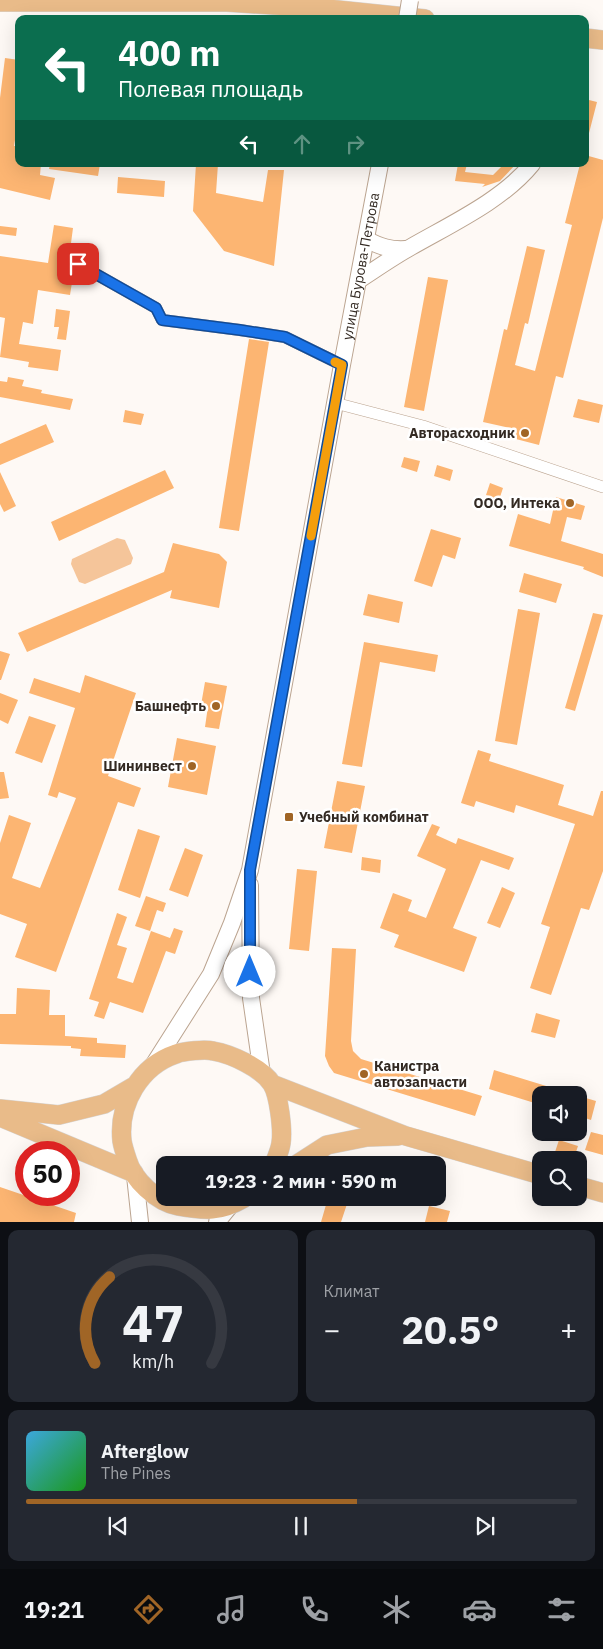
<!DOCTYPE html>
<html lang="ru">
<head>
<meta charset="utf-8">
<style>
	:root { --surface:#171b24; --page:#242831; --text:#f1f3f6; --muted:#9ea1a6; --line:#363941; --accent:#a06526 }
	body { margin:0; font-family:"IBM Plex Sans",sans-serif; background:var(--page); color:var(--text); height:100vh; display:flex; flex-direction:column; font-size:19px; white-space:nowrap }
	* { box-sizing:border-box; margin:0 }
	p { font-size:16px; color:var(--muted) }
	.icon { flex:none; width:28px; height:28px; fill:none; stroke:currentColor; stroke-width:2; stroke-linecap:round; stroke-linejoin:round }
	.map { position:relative; height:1222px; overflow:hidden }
	.sheet { display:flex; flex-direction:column; gap:8px; padding:8px; background:#0d0f14; flex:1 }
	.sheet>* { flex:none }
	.guide { position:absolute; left:15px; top:15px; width:574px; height:152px; border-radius:10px; box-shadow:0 5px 20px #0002; background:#0b6e4f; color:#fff; overflow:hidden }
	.fabs { position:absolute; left:532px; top:1086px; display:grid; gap:10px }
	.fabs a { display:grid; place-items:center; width:55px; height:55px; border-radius:10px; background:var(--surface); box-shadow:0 5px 20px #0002; font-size:25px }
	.speed { position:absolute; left:15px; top:1141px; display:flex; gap:10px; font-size:25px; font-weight:700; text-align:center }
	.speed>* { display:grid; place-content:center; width:65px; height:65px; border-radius:50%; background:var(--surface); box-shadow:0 5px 20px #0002; line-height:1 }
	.speed .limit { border:8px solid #d22; background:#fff; color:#111 }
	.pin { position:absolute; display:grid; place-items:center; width:42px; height:42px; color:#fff; margin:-21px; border-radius:10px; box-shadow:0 2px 8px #0006 }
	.me { position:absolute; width:55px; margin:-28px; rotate:0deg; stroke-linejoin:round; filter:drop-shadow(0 0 4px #0008) }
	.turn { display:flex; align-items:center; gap:18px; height:105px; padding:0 20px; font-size:22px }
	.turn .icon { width:65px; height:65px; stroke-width:2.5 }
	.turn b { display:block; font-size:35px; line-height:42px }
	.lanes { display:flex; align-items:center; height:48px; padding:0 20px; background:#0003; justify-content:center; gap:25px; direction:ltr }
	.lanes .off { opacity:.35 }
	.big { font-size:38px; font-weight:700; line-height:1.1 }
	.sheet .tile { flex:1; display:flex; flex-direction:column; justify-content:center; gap:8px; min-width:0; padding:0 18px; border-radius:10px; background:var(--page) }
	.sheet .dial { align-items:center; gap:0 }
	.dial svg { height:130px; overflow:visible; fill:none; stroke:var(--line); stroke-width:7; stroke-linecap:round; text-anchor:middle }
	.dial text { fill:var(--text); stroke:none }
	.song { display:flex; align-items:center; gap:15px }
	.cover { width:60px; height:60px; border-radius:8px; background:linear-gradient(135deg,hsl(200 70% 55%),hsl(120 70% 35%)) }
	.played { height:5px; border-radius:2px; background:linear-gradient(90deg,var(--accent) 60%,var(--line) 60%) }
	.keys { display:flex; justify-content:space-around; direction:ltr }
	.heat { display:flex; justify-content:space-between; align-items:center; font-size:28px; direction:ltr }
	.sheet .tiles { flex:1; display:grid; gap:8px; grid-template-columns:1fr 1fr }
	.tile:last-child { grid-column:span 2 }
	.trip { position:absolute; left:156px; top:1156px; width:290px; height:50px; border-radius:10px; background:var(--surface); box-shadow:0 5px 20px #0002; font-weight:700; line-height:50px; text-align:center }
	.tab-bar { display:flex; height:80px; justify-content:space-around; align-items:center; background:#090b0e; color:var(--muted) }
	.tab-bar .icon { width:35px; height:35px }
	.tab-bar .active { color:var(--accent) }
	.tab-bar b { font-size:22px; color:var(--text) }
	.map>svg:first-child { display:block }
</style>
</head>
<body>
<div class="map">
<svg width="603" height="1222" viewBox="0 0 603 1222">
	<rect width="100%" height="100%" fill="#fef9f5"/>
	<!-- green -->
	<path fill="#f5c59a" d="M117 538 125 540 133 558 131 564 85 584 79 582 71 564 72 559Z"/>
	<!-- building -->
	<path fill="#fcb572" d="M5 58 19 60V116L14 146H19V164H41L40 175 55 178 50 200 0 188V98Z
		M585 99 597 102 588 137H585Z
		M585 155 603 160V218L563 378 556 376 539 445 512 438 514 429 483 422 504 329 507 330 527 246 545 250 528 324 525 323 515 365 535 371 572 225 565 223 580 164H585Z
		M50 164H100L98 176 49 169Z
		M196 164H218L216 193 263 202 268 170H284L274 266 224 251 193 211Z
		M458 164H467L465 172 493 175 504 164H516L500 181 482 187 485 184 455 181Z
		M118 177 165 181 164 197 117 193Z
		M54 225 73 228 68 266 71 267 74 270 70 295 38 290 33 324 23 322 19 344 61 350 58 371 28 367 29 362 0 357 5 318 0 317V256L48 263Z
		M0 226 17 228 16 236 0 234Z
		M428 277 448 280 424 411 404 407Z
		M56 309 70 311 66 340 57 339 59 327H54Z
		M249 339 269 342 239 531 219 528Z
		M8 377 24 380 22 386 42 390 41 393 73 399 70 410 0 397V381L7 382Z
		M578 399 603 405 599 423 573 417Z
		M125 410 144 414 141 425 123 422Z
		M46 424 54 442 0 465V444Z
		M404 457 420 461 417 472 401 467Z
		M437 465 453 470 450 481 434 476Z
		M165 470 174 488 59 541 51 522Z
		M0 472 16 506 4 512 0 504Z
		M490 483 503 488 499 500 486 495Z
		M556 497 585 506 581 520 567 517 561 541 603 554V577L583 569 584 567 509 546 518 514 550 524Z
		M431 529 461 538 455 559 443 555 432 587 414 581Z
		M173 543 219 554 227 562 219 608 170 598 172 590 27 652 18 633 164 572Z
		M524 573 562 584 556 603 519 592Z
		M368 594 403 602 399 623 363 615Z
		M518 609 540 613 517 745 495 741Z
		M593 613 603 615 575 711 565 708Z
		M364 642 438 655 435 672 380 662 362 767 342 764Z
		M0 651 10 654 1 680H0Z
		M85 675 136 693 108 776 141 788 134 807 118 802 56 972 15 957 27 924 0 914V843L9 815 31 823 12 878 40 888 76 798 59 792 57 798 48 795 75 708 29 693 34 678 80 693Z
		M205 682 227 686 219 729 205 727 208 706 201 705Z
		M0 693 18 700 8 724 0 720Z
		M29 716 56 725 42 763 15 753Z
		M177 738 216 746 207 795 168 787Z
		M478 750 491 754 489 761 564 785 558 805 593 816 601 791H603V871L589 910 581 908 551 995 530 988 550 927 541 924 575 824 516 805 514 813 476 801 474 807 461 803Z
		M0 772H4L9 798 0 799Z
		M337 781 365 786 352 853 324 848Z
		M432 824 440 827 436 835 456 844 458 838 514 858 509 870 481 860 453 928 477 937 464 972 394 947 399 935 380 928 393 893 412 900 408 911 426 918 446 869 417 856Z
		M138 829 160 836 140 898 118 890Z
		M185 848 203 855 188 897 169 890Z
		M362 857 381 860 380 873 361 870Z
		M297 869 317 871 309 951 289 949Z
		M502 887 515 893 500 928 487 923Z
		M146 896 166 903 163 912 157 910 150 931 135 926Z
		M117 913 127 917 117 945 127 948 117 978 133 983 151 931 170 938 174 928 183 931 175 954 166 951 143 1013 110 1002 104 1019 94 1016 99 1002 89 999Z
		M332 948 356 949 351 1041 353 1051 361 1059 482 1096 475 1116 334 1073 329 1066 325 1056Z
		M17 988 50 990 49 1015H65V1036L97 1038V1043L126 1045 125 1058 80 1056 81 1049 71 1048V1046L0 1044V1014H16Z
		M536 1013 560 1020 555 1038 531 1032Z
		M494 1070 569 1093V1095H541V1105L489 1089Z
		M579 1096 596 1101 591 1120 579 1116Z
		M591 1132 603 1135V1155L585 1150Z
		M559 1140 578 1146 574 1158 555 1152Z
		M0 1187 76 1213 74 1222H0Z
		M328 1198H349L341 1222H321Z
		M429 1206 450 1211 447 1222H425Z"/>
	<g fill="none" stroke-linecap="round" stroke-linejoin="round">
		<!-- minor casing -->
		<g stroke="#bba490" stroke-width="12">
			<path id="minor" d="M78 264 156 308 162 320 240 330 285 337 342 365
				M335 403 423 426 603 487"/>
		</g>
		<!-- secondary casing -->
		<g stroke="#bba490" stroke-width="18">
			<g id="secondary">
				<path d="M366 239C380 247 391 250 406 249"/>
				<path d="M359 280C376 269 393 257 411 247 451 224 503 200 532 164"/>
				<path d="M250 885 251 998 262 1074"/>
				<path id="s1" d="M152 1067 211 974 232 923 250 870 342 365 380 164"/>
				<path d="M135 1176 140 1222"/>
				<path d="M217 1222 230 1206"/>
			</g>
		</g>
		<!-- primary casing -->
		<g stroke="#d6d4d3" stroke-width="20">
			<path id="primary" d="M0 2H227L319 8 425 19
				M585 38 603 40
				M272 1084 406 1136 541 1175
				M0 1109 59 1115 104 1104 133 1087
				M0 1117 134 1173
				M296 1165 327 1145 367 1137 398 1136
				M579 1186 603 1193
				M244 1198C220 1212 205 1211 178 1206 157 1202 133 1180 127 1159 125 1153 123 1147 122 1141 118 1104 140 1066 176 1054 183 1051 206 1049 213 1051 231 1054 262 1068 272 1084 279 1095 283 1130 281 1143 280 1151 276 1158 274 1165"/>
		</g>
		<!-- minor -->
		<use href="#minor" stroke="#fff" stroke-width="11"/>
		<!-- secondary -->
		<use href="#secondary" stroke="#fff" stroke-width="16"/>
		<!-- primary -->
		<use href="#primary" stroke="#e9bb89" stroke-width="19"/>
		<!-- secondary-bridge casing -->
		<g stroke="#bba490" stroke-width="18" stroke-linecap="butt">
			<path id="secondary-bridge" d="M407 19 410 0"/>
		</g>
		<!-- secondary-bridge -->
		<use href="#secondary-bridge" stroke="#fff" stroke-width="16"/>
	</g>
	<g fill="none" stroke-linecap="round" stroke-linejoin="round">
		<!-- route casing -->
		<g stroke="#114b97" stroke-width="12">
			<path id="route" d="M78 264 156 308 162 320 240 330 285 337 342 365 250 870V972"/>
		</g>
		<!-- route -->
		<use href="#route" stroke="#1a73e8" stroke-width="9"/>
		<!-- slow -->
		<path stroke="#f59e0b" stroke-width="9" d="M311 536 342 365 335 362"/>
	</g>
	<!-- markers -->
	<g fill="#a06526" stroke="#fff" stroke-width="2">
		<circle cx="525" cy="433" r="5"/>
		<circle cx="570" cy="503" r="5"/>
		<circle cx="216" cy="706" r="5"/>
		<circle cx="192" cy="766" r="5"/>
		<rect x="284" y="812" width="10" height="10" rx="2.5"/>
		<circle cx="364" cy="1074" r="5"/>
	</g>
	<g text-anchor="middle" stroke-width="5" stroke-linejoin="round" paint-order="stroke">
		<!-- street labels -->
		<g font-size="14" fill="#332a23" stroke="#fff">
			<text dy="5" stroke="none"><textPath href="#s1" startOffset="835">улица Бурова-Петрова</textPath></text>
		</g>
		<!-- poi labels -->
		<g font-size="14" font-weight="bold" fill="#332a23" stroke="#fff" text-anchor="end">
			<text x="515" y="438">Авторасходник</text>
			<text x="560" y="508">ООО, Интека</text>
			<text x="206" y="711">Башнефть</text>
			<text x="182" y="771">Шининвест</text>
			<text x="299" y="822" text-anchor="start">Учебный комбинат</text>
			<text x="374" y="1071" text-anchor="start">Канистра<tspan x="374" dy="16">автозапчасти</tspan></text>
		</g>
	</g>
</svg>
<div class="fabs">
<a><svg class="icon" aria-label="sound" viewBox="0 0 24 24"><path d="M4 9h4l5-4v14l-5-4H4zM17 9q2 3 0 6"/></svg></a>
<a><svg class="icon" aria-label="search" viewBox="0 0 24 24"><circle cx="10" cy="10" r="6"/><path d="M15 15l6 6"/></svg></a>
</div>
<div class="speed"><div class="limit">50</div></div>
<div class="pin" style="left:78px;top:264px;background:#d93025"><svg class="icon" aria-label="arrive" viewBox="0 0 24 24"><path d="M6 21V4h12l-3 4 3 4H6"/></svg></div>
<svg class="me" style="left:250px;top:972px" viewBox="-20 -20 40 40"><circle r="19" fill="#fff"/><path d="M0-13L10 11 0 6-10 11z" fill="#1a73e8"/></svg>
<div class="trip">19:23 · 2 мин · 590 m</div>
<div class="guide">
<div class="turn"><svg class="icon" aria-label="left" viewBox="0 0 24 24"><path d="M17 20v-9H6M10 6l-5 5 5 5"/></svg><div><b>400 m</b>Полевая площадь</div></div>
<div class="lanes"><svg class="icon" aria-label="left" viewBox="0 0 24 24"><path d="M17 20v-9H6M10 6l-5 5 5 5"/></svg><svg class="icon off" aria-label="ahead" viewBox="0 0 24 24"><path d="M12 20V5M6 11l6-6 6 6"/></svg><svg class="icon off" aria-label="right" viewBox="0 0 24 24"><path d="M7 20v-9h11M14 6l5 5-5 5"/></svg></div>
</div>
</div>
<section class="sheet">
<div class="tiles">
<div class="tile dial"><svg viewBox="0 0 100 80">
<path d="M14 69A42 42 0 1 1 86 69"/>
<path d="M14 69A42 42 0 0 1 23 16" stroke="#a06526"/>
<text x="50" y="56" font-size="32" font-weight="700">47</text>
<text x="50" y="72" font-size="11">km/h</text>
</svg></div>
<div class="tile"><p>Климат</p>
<div class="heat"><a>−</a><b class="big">20.5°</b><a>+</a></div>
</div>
<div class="tile">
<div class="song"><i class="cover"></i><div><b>Afterglow</b><p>The Pines</p></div></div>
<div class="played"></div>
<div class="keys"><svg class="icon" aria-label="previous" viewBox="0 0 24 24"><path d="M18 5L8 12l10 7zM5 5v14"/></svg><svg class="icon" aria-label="pause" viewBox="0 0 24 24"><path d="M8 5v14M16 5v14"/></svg><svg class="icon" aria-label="next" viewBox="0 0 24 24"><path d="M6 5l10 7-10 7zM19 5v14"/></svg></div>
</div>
</div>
</section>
<nav class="tab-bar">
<b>19:21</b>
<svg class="icon active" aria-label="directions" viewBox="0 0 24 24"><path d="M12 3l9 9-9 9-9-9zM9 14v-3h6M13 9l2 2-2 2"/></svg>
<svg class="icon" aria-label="music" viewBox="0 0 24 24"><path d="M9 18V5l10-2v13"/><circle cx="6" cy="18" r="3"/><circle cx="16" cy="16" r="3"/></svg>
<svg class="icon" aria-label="phone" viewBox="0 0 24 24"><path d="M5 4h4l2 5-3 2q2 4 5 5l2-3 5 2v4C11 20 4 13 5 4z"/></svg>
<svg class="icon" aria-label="climate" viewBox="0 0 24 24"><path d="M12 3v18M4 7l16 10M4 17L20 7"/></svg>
<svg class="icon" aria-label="car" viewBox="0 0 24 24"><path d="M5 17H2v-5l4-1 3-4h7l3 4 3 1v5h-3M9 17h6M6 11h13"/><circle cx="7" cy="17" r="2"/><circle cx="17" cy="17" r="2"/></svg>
<svg class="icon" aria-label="filters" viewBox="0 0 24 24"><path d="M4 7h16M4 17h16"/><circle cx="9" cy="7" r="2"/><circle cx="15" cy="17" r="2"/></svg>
</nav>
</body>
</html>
